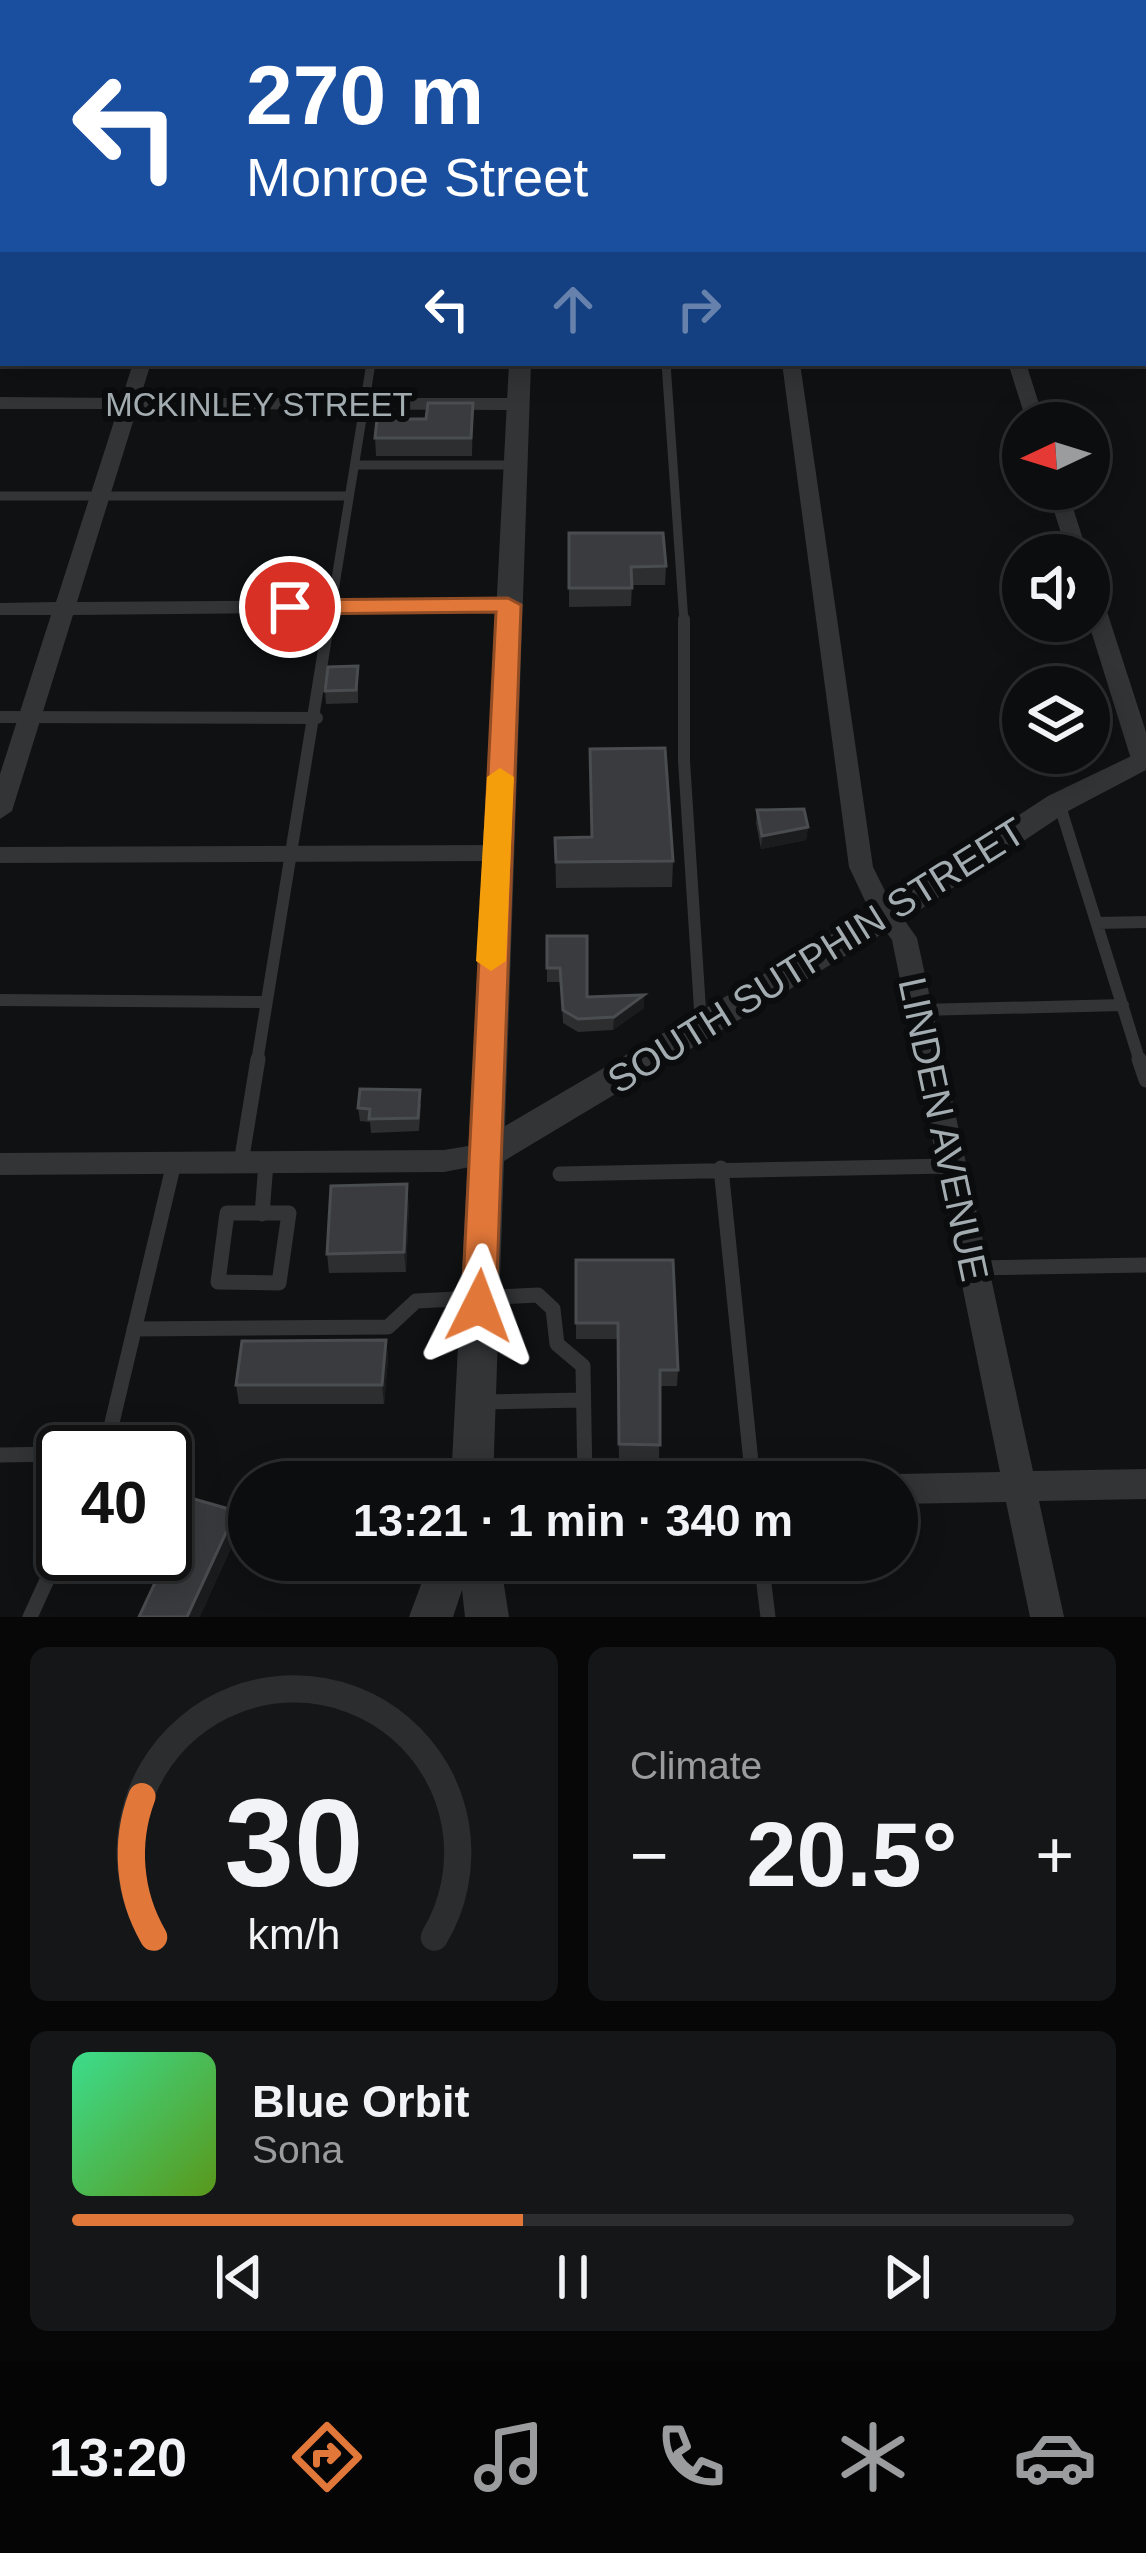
<!DOCTYPE html>
<html lang="en">
<head>
<meta charset="utf-8">
<style>
	:root { --surface:#0c0d0e; --page:#151617; --text:#f1f3f6; --muted:#9a9c9e; --line:#2c2d2e; --accent:#e17739 }
	body { margin:0; font-family:Arial,sans-serif; background:var(--page); color:var(--text); height:100vh; display:flex; flex-direction:column; font-size:45px; white-space:nowrap }
	* { box-sizing:border-box; margin:0 }
	p { font-size:39px; color:var(--muted) }
	.icon { flex:none; width:66px; height:66px; fill:none; stroke:currentColor; stroke-width:2; stroke-linecap:round; stroke-linejoin:round }
	.map { position:relative; height:1617px; overflow:hidden }
	.sheet { display:flex; flex-direction:column; gap:30px; padding:30px; background:#070708; flex:1 }
	.sheet>* { flex:none }
	.banner { position:absolute; left:0px; top:0px; width:1146px; height:366px; box-shadow:0 6px 30px #0003,0 0 0 3px var(--line); background:#1a4fa0; color:#fff; overflow:hidden }
	.needle { width:78px; rotate:266deg }
	.fabs { position:absolute; left:1002px; top:402px; display:grid; gap:24px }
	.fabs a { display:grid; place-items:center; width:108px; height:108px; border-radius:50%; background:var(--surface); box-shadow:0 6px 30px #0003,0 0 0 3px var(--line); font-size:60px }
	.speed { position:absolute; left:36px; top:1425px; display:flex; gap:24px; font-size:60px; font-weight:700; text-align:center }
	.speed>* { display:grid; place-content:center; width:156px; height:156px; border-radius:50%; background:var(--surface); box-shadow:0 6px 30px #0003,0 0 0 3px var(--line); line-height:1 }
	.speed .limit { border:6px solid #111; border-radius:18px; background:#fff; color:#111 }
	.pin { position:absolute; display:grid; place-items:center; width:102px; height:102px; color:#fff; margin:-51px; border:6px solid #fff; border-radius:50%; box-shadow:0 3px 12px #0007 }
	.me { position:absolute; width:132px; margin:-66px; rotate:3deg; stroke-linejoin:round; filter:drop-shadow(0 0 9px #0008) }
	.turn { display:flex; align-items:center; gap:42px; height:252px; padding:0 48px; font-size:54px }
	.turn .icon { width:156px; height:156px; stroke-width:2.5 }
	.turn b { display:block; font-size:84px; line-height:102px }
	.lanes { display:flex; align-items:center; height:114px; padding:0 48px; background:#0003; justify-content:center; gap:60px; direction:ltr }
	.lanes .off { opacity:.35 }
	.big { font-size:90px; font-weight:700; line-height:1.1 }
	.sheet .widget { flex:1; display:flex; flex-direction:column; justify-content:center; gap:18px; min-width:0; padding:0 42px; border-radius:18px; background:var(--page) }
	.sheet .dial { align-items:center; gap:0 }
	.dial svg { height:312px; overflow:visible; fill:none; stroke:var(--line); stroke-width:7; stroke-linecap:round; text-anchor:middle }
	.dial text { fill:var(--text); stroke:none }
	.song { display:flex; align-items:center; gap:36px }
	.cover { width:144px; height:144px; border-radius:18px; background:linear-gradient(135deg,hsl(150 70% 55%),hsl(90 70% 35%)) }
	.played { height:12px; border-radius:6px; background:linear-gradient(90deg,var(--accent) 45%,var(--line) 45%) }
	.keys { display:flex; justify-content:space-around; direction:ltr }
	.heat { display:flex; justify-content:space-between; align-items:center; font-size:66px; direction:ltr }
	.sheet .tiles { flex:1; display:grid; gap:30px; grid-template-columns:1fr 1fr }
	.widget:last-child { grid-column:span 2 }
	.trip { position:absolute; left:228px; top:1461px; width:690px; height:120px; border-radius:60px; background:var(--surface); box-shadow:0 6px 30px #0003,0 0 0 3px var(--line); font-weight:700; line-height:120px; text-align:center }
	.menu { display:flex; height:192px; justify-content:space-around; align-items:center; background:#050506; color:var(--muted) }
	.menu .icon { width:84px; height:84px }
	.menu .on { color:var(--accent) }
	.menu b { font-size:54px; color:var(--text) }
	.map>svg:first-child { display:block }
</style>
</head>
<body>
<div class="map">
<svg width="1146" height="1617" viewBox="0 0 1146 1617">
	<rect width="100%" height="100%" fill="#101112"/>
	<g fill="none" stroke-linecap="round" stroke-linejoin="round">
		<!-- service-far3 -->
		<path stroke="#323436" stroke-width="8" d="M235 3 252 2
			M1143 267 1146 274"/>
		<!-- service-far2 -->
		<path stroke="#323436" stroke-width="9" d="M666 363 684 622
			M355 465H515
			M0 496H349
			M329 622 371 363"/>
		<!-- service-far1 -->
		<path stroke="#323436" stroke-width="12" d="M684 619V761L701 1025
			M0 717 317 718
			M1059 803 1140 1062
			M1097 923 1146 922
			M0 1000 266 1002
			M920 1010 1123 1005
			M257 1062 329 619"/>
		<!-- service -->
		<path stroke="#323436" stroke-width="15" d="M1139 1059 1146 1080
			M241 1163 258 1059
			M721 1168 753 1482
			M560 1174 948 1166
			M227 1213H289L279 1283 218 1282Z
			M262 1214 266 1163
			M974 1268 1146 1265
			M134 1329 388 1327 416 1301 538 1295 553 1309 557 1344 583 1366 585 1482
			M482 1402 583 1400
			M105 1452 174 1163
			M0 1455 63 1454
			M761 1560 768 1617
			M30 1617 63 1545"/>
		<!-- minor -->
		<path fill="#323436" fill-rule="evenodd" d="M802 0H817L819 3H804Z
			M1143 21H1146V29H1143Z
			M0 47H3V55H0Z
			M1143 114H1146V122H1143Z
			M0 141H3V151H0Z
			M1143 305H1146V315H1143Z
			M133 363H151L140 398H518L527 404 518 410 137 409 77 602 509 599 520 605 509 611 73 615 12 811 0 819V774L51 615H0V603L56 602 118 409H0V397L122 398Z
			M782 363H800L873 867 888 897 917 938 1033 1471 1146 1469V1499L1039 1501 1064 1617H1030L1006 1502 897 1504V1482H884L897 1474 1000 1472 892 940 868 907 849 867Z
			M1008 363H1026L1045 423H1027Z
			M1047 489H1067L1088 555H1068Z
			M1089 584 1100 590 1146 732V766L1135 764 1131 759 1088 621Z
			M496 845 508 853 496 861 0 863V847Z
			M486 1143 496 1146 500 1154 496 1162 444 1172 0 1175V1153L444 1150Z"/>
		<!-- tertiary -->
		<path fill="#323436" fill-rule="evenodd" d="M536 0H552V3H536Z
			M0 251H3V263H0Z
			M509 363H531L505 1126 878 907 1048 796 1146 749V770L1070 810 900 923 504 1161 493 1482H451Z
			M430 1560H500L509 1617H465L462 1590 453 1617H409Z"/>
	</g>
	<!-- wall -->
	<path fill="#2c2e30" d="M473 403 472 456H376L375 438Z
		M569 533 666 566 665 585H632L631 606 569 607Z
		M358 666V703L326 704 325 691Z
		M757 810 808 827 806 840 761 849 756 823Z
		M591 837 673 861 672 887 556 888 555 838Z
		M547 936 587 997 644 995V1008L613 1030 578 1032 563 1023 561 982H547Z
		M421 1104 419 1131 371 1133 370 1122 360 1121 358 1108Z
		M409 1203 406 1272 329 1273 327 1254Z
		M576 1260 678 1370 677 1386H660L659 1460 619 1459 617 1339H576Z
		M386 1340 388 1359 384 1404H239L236 1385Z
		M530 1560H630V1580L530 1583Z"/>
	<!-- shaded-wall -->
	<path fill="#1b1c1e" d="M808 827 806 840 761 849 762 836Z
		M644 995V1008L613 1030 614 1017Z
		M407 1184 409 1203 406 1272 404 1252Z
		M386 1340 388 1359 384 1404 382 1385Z
		M236 1511 240 1529 200 1617H187Z"/>
	<!-- building -->
	<path fill="#393b3e" stroke="#494d50" stroke-width="3" d="M605 0H638V3H605Z
		M428 403H473L471 438H375L377 419H426Z
		M569 533H663L666 566 631 567 632 588H569Z
		M358 666 356 690 325 691 328 667Z
		M665 748 673 861 556 862 555 838 592 837 590 749Z
		M804 809 808 827 762 836 757 810Z
		M547 936H587V997L644 995 614 1017 578 1019 563 1010 560 968H547Z
		M360 1089 420 1090 418 1118 369 1119 370 1109 358 1108Z
		M407 1184 404 1252 327 1254 331 1186Z
		M576 1260H673L678 1370H660V1445L619 1444 618 1323H576Z
		M386 1340 382 1385H236L242 1341Z
		M194 1499 236 1511 187 1617H139Z
		M530 1560H630L631 1568 530 1571Z"/>
	<!-- route -->
	<path fill="#e17739" stroke="#924d25" stroke-width="3" d="M508 598 521 605 496 1306 491 1317 479 1321 467 1317 462 1306 496 612 290 614 278 607 290 600Z"/>
	<!-- slow -->
	<path fill="#f59e0b" d="M500 768 514 777 506 961 491 971 476 961 487 777Z"/>
	<g text-anchor="middle" stroke-width="12" stroke-linejoin="round" paint-order="stroke">
		<!-- far-street labels -->
		<g font-size="33" fill="#a3acb1" stroke="#0b0c0d">
			<text x="259" y="416">MCKINLEY STREET</text>
		</g>
		<!-- street labels -->
		<g font-size="39" fill="#a3acb1" stroke="#0b0c0d">
			<text transform="translate(816 955) rotate(-32)" y="14">SOUTH SUTPHIN STREET</text>
			<text transform="translate(944 1129) rotate(78)" y="14">LINDEN AVENUE</text>
		</g>
	</g>
</svg>
<div class="fabs">
<a><svg class="needle" viewBox="-14 -14 28 28"><path d="M0-13l5 13h-10z" fill="#e53935"/><path d="M0 13l5-13h-10z" fill="#9a9c9e"/></svg></a>
<a><svg class="icon" aria-label="sound" viewBox="0 0 24 24"><path d="M4 9h4l5-4v14l-5-4H4zM17 9q2 3 0 6"/></svg></a>
<a><svg class="icon" aria-label="layers" viewBox="0 0 24 24"><path d="M12 4l9 5-9 5-9-5zM3 14l9 5 9-5"/></svg></a>
</div>
<div class="speed"><div class="limit">40</div></div>
<div class="pin" style="left:290px;top:607px;background:#d93025"><svg class="icon" aria-label="arrive" viewBox="0 0 24 24"><path d="M6 21V4h12l-3 4 3 4H6"/></svg></div>
<svg class="me" style="left:479px;top:1306px" viewBox="-20 -20 40 40"><path d="M0-17L14 15 0 8-14 15z" fill="#e17739" stroke="#fff" stroke-width="4"/></svg>
<div class="trip">13:21 · 1 min · 340 m</div>
<div class="banner">
<div class="turn"><svg class="icon" aria-label="left" viewBox="0 0 24 24"><path d="M17 20v-9H6M10 6l-5 5 5 5"/></svg><div><b>270 m</b>Monroe Street</div></div>
<div class="lanes"><svg class="icon" aria-label="left" viewBox="0 0 24 24"><path d="M17 20v-9H6M10 6l-5 5 5 5"/></svg><svg class="icon off" aria-label="ahead" viewBox="0 0 24 24"><path d="M12 20V5M6 11l6-6 6 6"/></svg><svg class="icon off" aria-label="right" viewBox="0 0 24 24"><path d="M7 20v-9h11M14 6l5 5-5 5"/></svg></div>
</div>
</div>
<section class="sheet">
<div class="tiles">
<div class="widget dial"><svg viewBox="0 0 100 80">
<path d="M14 69A42 42 0 1 1 86 69"/>
<path d="M14 69A42 42 0 0 1 11 33" stroke="#e17739"/>
<text x="50" y="56" font-size="32" font-weight="700">30</text>
<text x="50" y="72" font-size="11">km/h</text>
</svg></div>
<div class="widget"><p>Climate</p>
<div class="heat"><a>−</a><b class="big">20.5°</b><a>+</a></div>
</div>
<div class="widget">
<div class="song"><i class="cover"></i><div><b>Blue Orbit</b><p>Sona</p></div></div>
<div class="played"></div>
<div class="keys"><svg class="icon" aria-label="previous" viewBox="0 0 24 24"><path d="M18 5L8 12l10 7zM5 5v14"/></svg><svg class="icon" aria-label="pause" viewBox="0 0 24 24"><path d="M8 5v14M16 5v14"/></svg><svg class="icon" aria-label="next" viewBox="0 0 24 24"><path d="M6 5l10 7-10 7zM19 5v14"/></svg></div>
</div>
</div>
</section>
<nav class="menu">
<b>13:20</b>
<svg class="icon on" aria-label="directions" viewBox="0 0 24 24"><path d="M12 3l9 9-9 9-9-9zM9 14v-3h6M13 9l2 2-2 2"/></svg>
<svg class="icon" aria-label="music" viewBox="0 0 24 24"><path d="M9 18V5l10-2v13"/><circle cx="6" cy="18" r="3"/><circle cx="16" cy="16" r="3"/></svg>
<svg class="icon" aria-label="phone" viewBox="0 0 24 24"><path d="M5 4h4l2 5-3 2q2 4 5 5l2-3 5 2v4C11 20 4 13 5 4z"/></svg>
<svg class="icon" aria-label="climate" viewBox="0 0 24 24"><path d="M12 3v18M4 7l16 10M4 17L20 7"/></svg>
<svg class="icon" aria-label="car" viewBox="0 0 24 24"><path d="M5 17H2v-5l4-1 3-4h7l3 4 3 1v5h-3M9 17h6M6 11h13"/><circle cx="7" cy="17" r="2"/><circle cx="17" cy="17" r="2"/></svg>
</nav>
</body>
</html>
